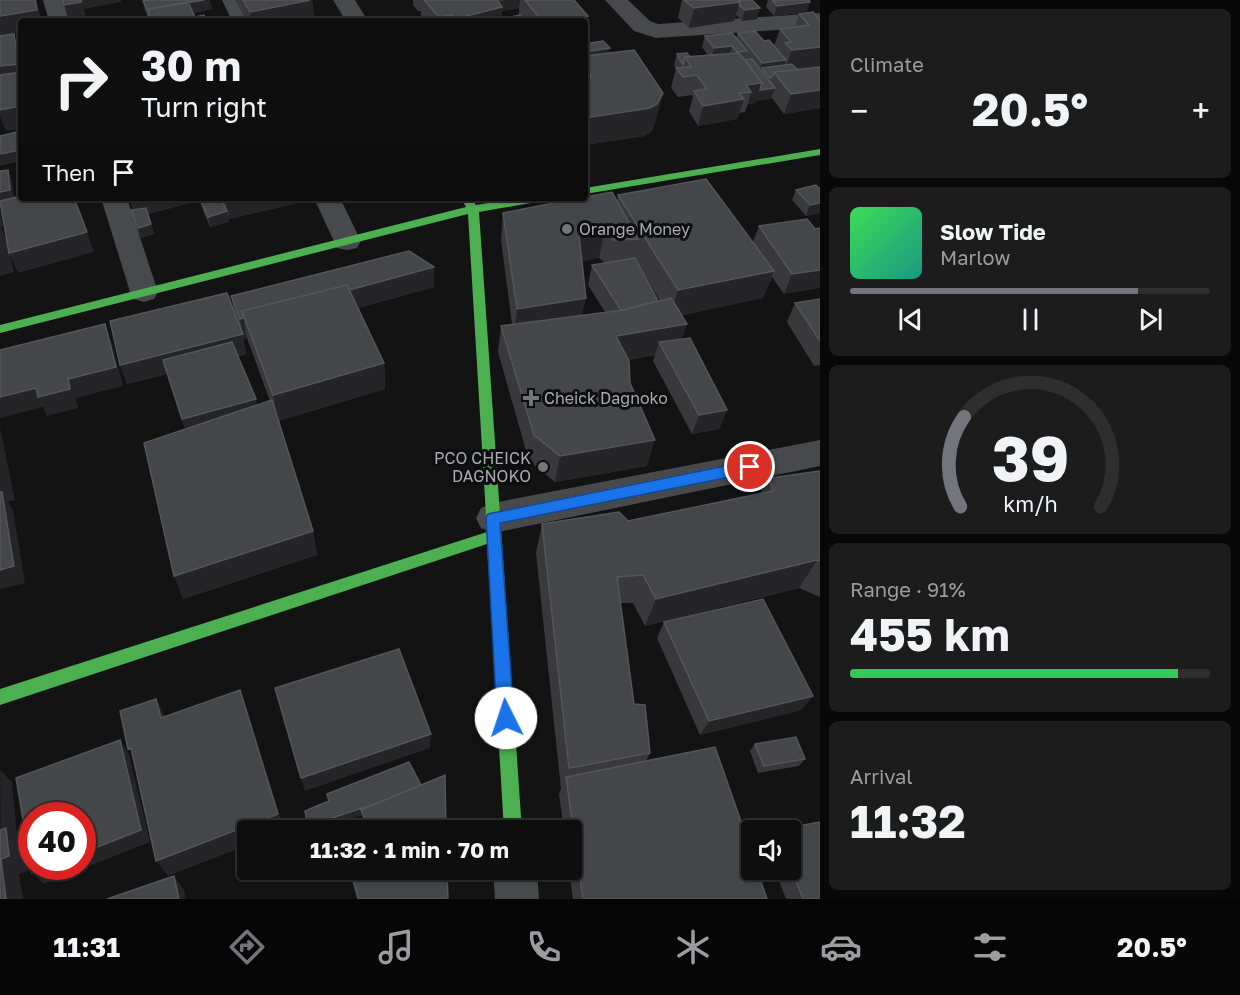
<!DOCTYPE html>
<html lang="en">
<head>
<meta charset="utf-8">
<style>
	:root { --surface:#0e0e0f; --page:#1c1c1d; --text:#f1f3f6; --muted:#9b9c9e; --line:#2e2e2f; --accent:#73757c }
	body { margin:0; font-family:"Golos Text",sans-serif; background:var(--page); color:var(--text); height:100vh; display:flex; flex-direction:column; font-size:22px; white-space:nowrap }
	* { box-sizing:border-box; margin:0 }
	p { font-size:20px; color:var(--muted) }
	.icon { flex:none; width:33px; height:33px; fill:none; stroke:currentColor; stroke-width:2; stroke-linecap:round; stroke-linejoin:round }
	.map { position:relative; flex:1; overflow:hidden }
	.drawer { display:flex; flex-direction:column; gap:9px; padding:9px; background:#080808; width:420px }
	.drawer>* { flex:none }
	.hud { position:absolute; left:18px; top:18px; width:570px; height:183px; border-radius:6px; box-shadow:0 2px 4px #0004,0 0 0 2px var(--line); background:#0e0e0f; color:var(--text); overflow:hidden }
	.buttons { position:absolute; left:741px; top:820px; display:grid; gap:12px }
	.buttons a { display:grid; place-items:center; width:60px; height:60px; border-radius:6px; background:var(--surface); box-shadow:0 2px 4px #0004,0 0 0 2px var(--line); font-size:30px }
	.speed { position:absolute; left:18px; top:802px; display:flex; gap:12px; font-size:30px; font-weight:700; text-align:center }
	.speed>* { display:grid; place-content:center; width:78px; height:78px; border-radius:50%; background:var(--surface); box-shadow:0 2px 4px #0004,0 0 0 2px var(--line); line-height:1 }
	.speed .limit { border:9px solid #d22; background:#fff; color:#111 }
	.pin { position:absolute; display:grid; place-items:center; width:51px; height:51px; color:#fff; margin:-26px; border:3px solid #fff; border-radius:50%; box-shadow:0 2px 6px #0007 }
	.me { position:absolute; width:66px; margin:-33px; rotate:356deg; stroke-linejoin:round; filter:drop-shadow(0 0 4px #0008) }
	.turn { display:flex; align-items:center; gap:21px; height:126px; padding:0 24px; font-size:27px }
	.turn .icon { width:78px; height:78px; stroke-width:2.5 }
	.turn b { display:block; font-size:42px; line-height:51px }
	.then { display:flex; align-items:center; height:57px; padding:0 24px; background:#0003; gap:12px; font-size:22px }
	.big { font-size:45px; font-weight:700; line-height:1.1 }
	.drawer .card { flex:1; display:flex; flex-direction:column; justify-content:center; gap:9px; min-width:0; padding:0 21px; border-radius:9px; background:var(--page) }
	.drawer .dial { align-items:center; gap:0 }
	.dial svg { height:156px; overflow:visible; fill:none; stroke:var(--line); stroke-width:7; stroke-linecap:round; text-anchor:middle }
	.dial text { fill:var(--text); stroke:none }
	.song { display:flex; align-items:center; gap:18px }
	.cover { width:72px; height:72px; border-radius:9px; background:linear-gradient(135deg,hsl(130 70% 55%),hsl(170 70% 35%)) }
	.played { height:6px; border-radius:3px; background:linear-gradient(90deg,var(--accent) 80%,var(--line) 80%) }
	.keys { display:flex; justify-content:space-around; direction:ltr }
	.heat { display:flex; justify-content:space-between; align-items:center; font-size:33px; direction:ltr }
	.charge { height:9px; border-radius:4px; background:linear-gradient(90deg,#34c759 91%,var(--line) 0) }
	.trip { position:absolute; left:237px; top:820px; width:345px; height:60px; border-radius:6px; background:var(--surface); box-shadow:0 2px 4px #0004,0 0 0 2px var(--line); font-weight:700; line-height:60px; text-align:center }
	.tabs { display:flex; height:96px; justify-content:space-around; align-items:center; background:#060606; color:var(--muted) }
	.tabs .icon { width:42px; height:42px }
	.tabs .current { color:var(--accent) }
	.tabs b { font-size:27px; color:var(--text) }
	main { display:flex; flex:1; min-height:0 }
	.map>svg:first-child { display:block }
</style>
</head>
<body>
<main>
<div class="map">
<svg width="820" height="899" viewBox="0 0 820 899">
	<rect width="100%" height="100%" fill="#131314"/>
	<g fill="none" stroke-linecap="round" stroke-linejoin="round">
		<!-- street -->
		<path fill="#48494c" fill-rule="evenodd" d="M43 0H65L71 21H49Z
			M222 0H244L254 21H232Z
			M333 0H355L368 21H346Z
			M605 0H628L650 21 658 24 820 13V27L656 38 634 31Z
			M101 198H127L158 292 154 299 144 302 134 299 130 292Z
			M314 198H340L361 241 357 248 347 250 337 248Z
			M820 440V466L493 533 481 528 476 518 481 508 493 503Z
			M493 870H537L539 899H495Z"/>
		<!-- fast -->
		<path fill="#4caf50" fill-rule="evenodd" d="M820 149V155L585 194V188Z
			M461 198H471L476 205 520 198H547L542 201 479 212 522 831H504L487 544 0 705V689L487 532 468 214 0 333V325L466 207Z"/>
	</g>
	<!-- wall -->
	<path fill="#39393d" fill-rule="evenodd" d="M235 0H312L314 19 304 21H247Z
		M413 0H574L585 21H506V18L520 15 519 14V8L502 11 501 21H425L421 17V11H418L413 5Z
		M682 0H752L757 19 742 21 736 15 734 21 689 28 678 18Z
		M768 0H809L807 12 774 16 766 7Z
		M143 1 212 9 193 13 195 17 148 18 145 11Z
		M799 14 820 20V66L796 69 820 67V108L784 114 772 98 756 101V103L748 104 745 112 739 113 737 119 698 126 689 111 693 97 692 95 678 97 671 88 676 68 674 65 677 54 690 57 708 55 702 47 705 36 736 38 738 33 764 41 774 46 780 29 795 27Z
		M585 44 609 53 656 120 651 132 644 136 585 145Z
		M820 189V213L806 216 792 200 796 190Z
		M618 195 753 242 759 226 815 229 784 294 772 277 763 298 682 315V339L727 410 719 429 692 434 653 361 655 355 628 360 630 383 647 466 555 482 529 461 498 352 501 326 512 324 501 240 503 213 617 200ZM599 258 605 263 592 265 588 285 605 312 582 315V261ZM647 279 660 301H658Z
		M129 198H189L190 203 148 214 154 234 141 238 134 221 131 210H133Z
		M221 198H310V200L229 219 228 216 229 222 210 227 204 213 201 202Z
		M434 287 358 308 384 363 385 389 278 421 313 531 317 555 183 599 185 429 167 374 127 384 120 365 234 311 231 296ZM243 337 244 339 247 338 270 401 257 405 238 356 246 354Z
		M820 299V365L814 366 787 322 795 303Z
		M820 471V597L799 588 645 626 633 603H620L634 704 650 753 646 761 767 899H573L569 870H572V831H564L559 794 561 789 536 553 542 524 628 521 760 494 769 478Z
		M664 622 813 696 801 710 700 735 657 638Z
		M755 744 805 759 799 766 758 773 750 751Z
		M329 801 446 831H366L363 822 362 815 314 831H310Z
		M820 822V899H786L775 870H790V831H776Z
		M349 870H447L448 899H357Z"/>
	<!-- shaded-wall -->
	<path fill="#252527" d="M35 0H37L41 21H21V33L14 35 21 54V84L0 87V16Z
		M81 0H121V2L84 9 87 21H69L64 5Z
		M204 0H210L212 9 150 21 148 11Z
		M312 0 314 19 305 21H251L250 12Z
		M506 0H520L519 8 502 11 501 21H455V19L492 2Z
		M740 2 734 21 689 28 694 8Z
		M810 2 807 12 774 16 777 6Z
		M760 8 757 19 742 21 745 10Z
		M452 15V21H439V17Z
		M588 16 585 36V21H566Z
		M732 46 729 56 711 59 714 48Z
		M820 47V66L785 70 792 50Z
		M610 48 608 59 585 62V52Z
		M786 60 782 70 762 68 760 73 758 74 762 63Z
		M762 83 775 88 771 99 756 101V103L748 104 751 92 746 85Z
		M820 90V108L784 114 791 94Z
		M663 93 656 120 651 132 644 136 585 145V118Z
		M744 99 737 119 698 126 703 106Z
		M21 106V128L6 131 0 116V110Z
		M21 150V161L0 166V154Z
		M8 170 12 180 14 201 0 203V192Z
		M129 198H189L190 203 135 217Z
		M200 198H217L201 202Z
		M230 198H310V200L229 219 225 199Z
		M820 203V213L806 216 810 205Z
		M0 209 3 227H1L7 241 87 232 94 252 18 273 10 255 14 272 0 276Z
		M227 211 229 222 210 227 208 217Z
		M151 224 154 234 141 238 138 228Z
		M605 230 599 258 574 263 579 235Z
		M434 267V287L251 337 244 318Z
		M820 270V288L784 294 792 274Z
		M774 271 763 298 670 318 678 290Z
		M586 298 580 325 514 336 517 309Z
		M243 318 247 338 244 339 240 319Z
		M105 324 112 344 123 386 76 398 78 408 47 416 43 407 0 418V397L68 379Z
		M687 324 678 351 659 342 655 355 609 363 616 336Z
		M243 334 246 354 127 384 120 365Z
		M384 363 385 389 278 421 273 395Z
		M256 399 259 418 187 438 182 419Z
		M727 410 719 429 692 434 699 415Z
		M0 428 15 500 8 502 13 510 25 583 0 589Z
		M655 440 647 466 555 482 560 456Z
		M313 531 317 555 183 599 174 576Z
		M817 560 799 588 645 626 656 599Z
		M240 690 284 830 248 831V845L168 876 156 861Z
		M813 696 801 710 700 735 709 721Z
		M156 699 166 719 161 718Z
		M431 734 430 748 305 791 301 778Z
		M120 740 129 754 150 842 44 884 32 873 48 867H82V853Z
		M0 770 12 782 17 837 24 843 27 871 19 874 23 899H6L1 859Z
		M423 788 361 810 362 815 314 831H310L308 826Z
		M174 876 184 890 186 899H179Z"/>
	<!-- building -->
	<path fill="#45464a" stroke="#54555a" stroke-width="1.5" d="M0 0H35L37 10 0 16Z
		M63 0H81V2L64 5Z
		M149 0H204L149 9V11H148L143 1Z
		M243 0H310L250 12Z
		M424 0H497L502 7 455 19 452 15 439 17Z
		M525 0H574L588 16 566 21H542Z
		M684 0H738L740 2 694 8Z
		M738 0H752L760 8 745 10 739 5 740 2Z
		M772 0H809L810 2 777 6Z
		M188 2 195 17 204 15 207 21H148L149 9Z
		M813 12 820 20V47L792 50 785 43 791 42 780 29 809 25 799 14Z
		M520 15 525 21H508L506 18Z
		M114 17 115 21H90Z
		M755 31 764 41 769 40 786 60 762 63 738 33Z
		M732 33 747 51 737 52 732 46 714 48 705 36Z
		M14 34 18 64 0 66V36Z
		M603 41 610 48 585 52V44Z
		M634 50 663 93 657 104 650 108 585 118V74L591 76 585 62V56Z
		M687 53 690 57H685L683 65 677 54Z
		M739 53 762 83 746 85 751 92 739 93 744 99 703 106 694 91 707 89 697 75 683 77 676 68 691 67 685 57Z
		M752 59 775 88 760 90 762 83 745 60Z
		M792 64 797 70 774 72 772 77 770 78 762 68Z
		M820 67V90L791 94 774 72Z
		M21 72V106L0 110V75Z
		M21 131V150L0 154V136Z
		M8 170 10 190 0 192V171Z
		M706 179 774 271 678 290 618 195Z
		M816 185 820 189V203L810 205 796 190Z
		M612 192 638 239 614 240 605 230 579 235 586 298 517 309 503 213 579 198H585V197Z
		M21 196V198H74L87 232 9 253 0 201Z
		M218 198H220L227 211 208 217 201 202Z
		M146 208 151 224 138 228 131 210Z
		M807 219 815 229 820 228V270L792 274 759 226Z
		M409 251 434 267 349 290 347 285 242 311 243 318 240 319 231 296Z
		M635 258 658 301 621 310 592 265Z
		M347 285 384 363 273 395 242 311Z
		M227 293 243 334 120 365 110 321Z
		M671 298 687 324 616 336 629 361 630 383 655 440 560 456 534 435 501 326 624 310Z
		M820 299V341L795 303Z
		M105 324 116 367 68 379 70 389 38 397 36 388 0 397V350Z
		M690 338 727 410 699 415 659 342Z
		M232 342 256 399 182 419 163 360Z
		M272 400 313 531 174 576 144 443Z
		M820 471V561L817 560 656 599 643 575 617 577 634 704 645 705 650 753 569 768 542 524 619 512 628 521 773 491 769 478Z
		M0 492H2L14 566 0 570Z
		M763 599 813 696 709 721 664 622Z
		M399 649 431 734 301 778 275 688Z
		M240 690 278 814 156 861 131 748 128 749 120 711 156 699 161 718Z
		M796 737 805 759 764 766 755 744Z
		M120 740 141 830 82 853V816H32V867H48L32 873 16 778Z
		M715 747 752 853V870H757L767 899H583L566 777Z
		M409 762 421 785 380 802 308 826 305 811 329 801 327 794Z
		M445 775 446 831H370L361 810Z
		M820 822V899H803L790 866V831L777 830Z
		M6 828 9 856 1 859 6 899H0V830Z
		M350 870H447L448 899H359Z
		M174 876 179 899H107Z"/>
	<!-- route -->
	<path fill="#1a73e8" stroke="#114b97" stroke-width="1.5" d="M750 461 755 463 757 467 755 471 750 473 500 523 514 718 511 723 506 726 500 723 497 718 486 518 488 514Z"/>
	<!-- markers -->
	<g fill="#73757c" stroke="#0e0e0f" stroke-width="2">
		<circle cx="567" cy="229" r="6"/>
		<path d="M528 389h6v6h6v6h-6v6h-6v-6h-6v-6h6z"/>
		<circle cx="543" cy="467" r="6"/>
	</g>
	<g text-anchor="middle" stroke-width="6" stroke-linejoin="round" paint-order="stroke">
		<!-- poi labels -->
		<g font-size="16" fill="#a6aab4" stroke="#0e0e0f" text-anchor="start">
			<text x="579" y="235">Orange Money</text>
			<text x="544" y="404">Cheick Dagnoko</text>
			<text x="531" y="464" text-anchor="end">PCO CHEICK<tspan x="531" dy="18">DAGNOKO</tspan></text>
		</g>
	</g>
</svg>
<div class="buttons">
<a><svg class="icon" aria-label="sound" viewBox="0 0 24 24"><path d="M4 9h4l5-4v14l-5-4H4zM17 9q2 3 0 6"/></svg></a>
</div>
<div class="speed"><div class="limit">40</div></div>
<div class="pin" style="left:750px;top:467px;background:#d93025"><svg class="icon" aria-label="arrive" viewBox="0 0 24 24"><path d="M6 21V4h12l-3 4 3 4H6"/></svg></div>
<svg class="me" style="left:506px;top:718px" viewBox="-20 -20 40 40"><circle r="19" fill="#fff"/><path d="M0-13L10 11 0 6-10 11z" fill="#1a73e8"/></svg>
<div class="trip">11:32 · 1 min · 70 m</div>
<div class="hud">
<div class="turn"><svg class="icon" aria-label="right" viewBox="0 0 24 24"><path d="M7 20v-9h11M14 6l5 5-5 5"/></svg><div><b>30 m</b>Turn right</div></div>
<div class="then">Then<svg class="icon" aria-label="arrive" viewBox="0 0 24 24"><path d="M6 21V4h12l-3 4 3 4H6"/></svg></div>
</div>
</div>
<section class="drawer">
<div class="card"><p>Climate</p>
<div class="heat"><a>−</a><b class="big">20.5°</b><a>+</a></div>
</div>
<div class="card">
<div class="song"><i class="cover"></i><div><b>Slow Tide</b><p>Marlow</p></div></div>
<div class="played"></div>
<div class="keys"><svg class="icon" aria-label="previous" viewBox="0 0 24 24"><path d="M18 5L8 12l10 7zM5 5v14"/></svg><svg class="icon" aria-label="pause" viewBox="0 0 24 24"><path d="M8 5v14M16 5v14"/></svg><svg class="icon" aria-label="next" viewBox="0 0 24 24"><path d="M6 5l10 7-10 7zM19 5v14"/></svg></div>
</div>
<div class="card dial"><svg viewBox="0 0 100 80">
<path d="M14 69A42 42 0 1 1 86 69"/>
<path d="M14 69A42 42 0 0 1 16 23" stroke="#73757c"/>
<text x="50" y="56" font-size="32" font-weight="700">39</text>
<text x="50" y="72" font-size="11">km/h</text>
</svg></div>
<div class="card"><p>Range · 91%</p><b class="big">455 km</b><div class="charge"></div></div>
<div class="card"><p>Arrival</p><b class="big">11:32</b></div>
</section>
</main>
<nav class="tabs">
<b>11:31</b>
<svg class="icon current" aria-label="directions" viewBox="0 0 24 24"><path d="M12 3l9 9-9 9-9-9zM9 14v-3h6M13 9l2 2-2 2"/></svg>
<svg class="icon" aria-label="music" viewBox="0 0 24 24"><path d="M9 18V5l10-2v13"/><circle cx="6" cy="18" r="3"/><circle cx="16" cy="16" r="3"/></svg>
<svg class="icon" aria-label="phone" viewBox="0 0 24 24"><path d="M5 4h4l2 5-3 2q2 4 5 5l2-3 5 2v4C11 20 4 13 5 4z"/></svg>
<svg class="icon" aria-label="climate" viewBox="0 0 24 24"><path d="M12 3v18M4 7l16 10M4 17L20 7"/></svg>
<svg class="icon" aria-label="car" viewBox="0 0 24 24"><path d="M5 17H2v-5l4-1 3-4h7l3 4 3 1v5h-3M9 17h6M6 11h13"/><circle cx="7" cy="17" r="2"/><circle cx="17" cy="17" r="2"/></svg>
<svg class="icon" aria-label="filters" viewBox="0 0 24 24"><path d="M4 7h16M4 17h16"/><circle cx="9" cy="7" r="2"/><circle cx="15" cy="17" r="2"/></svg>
<b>20.5°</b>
</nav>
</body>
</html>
